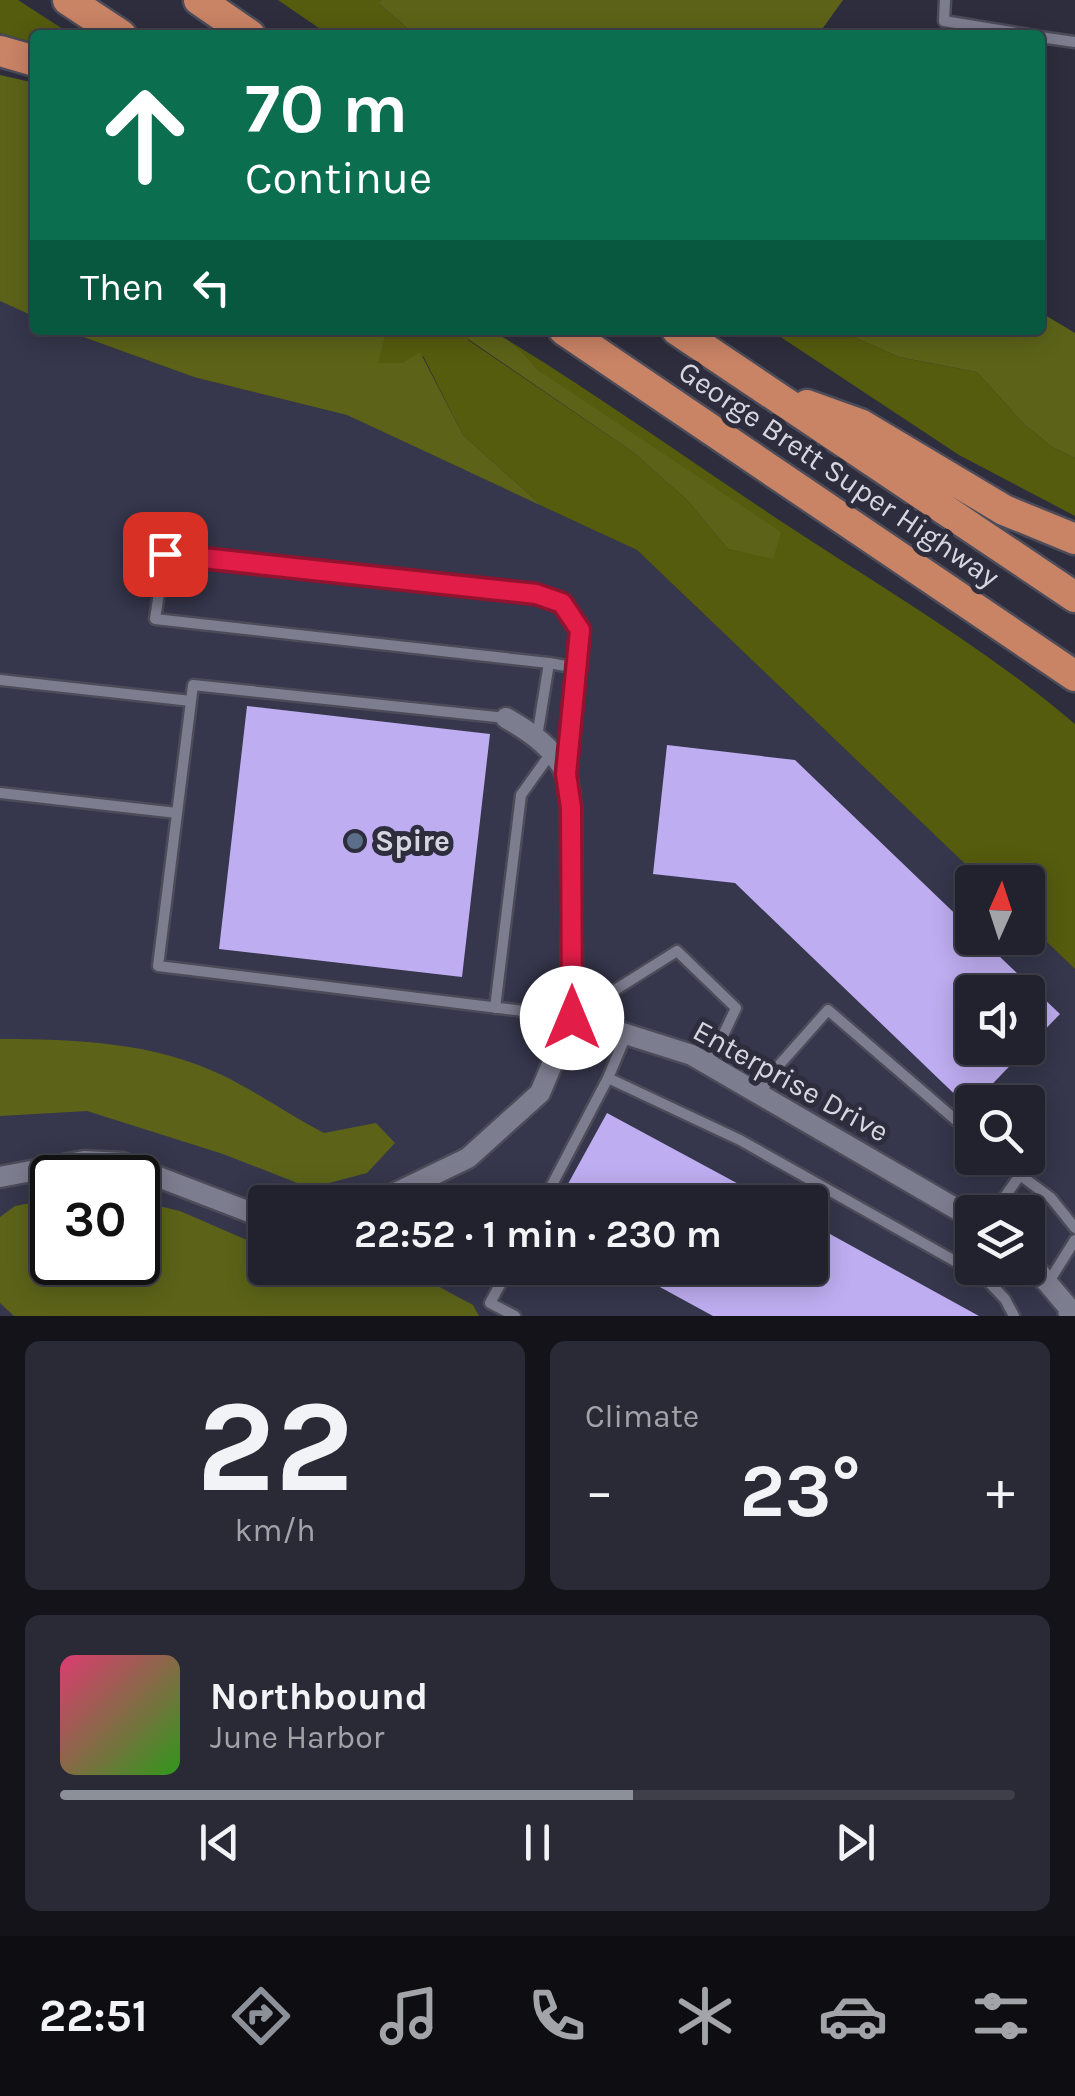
<!DOCTYPE html>
<html lang="en">
<head>
<meta charset="utf-8">
<style>
	:root { --surface:#22222e; --page:#2a2a36; --text:#f1f3f6; --muted:#a2a4aa; --line:#3f3f4a; --accent:#8c9099 }
	body { margin:0; font-family:Karla,sans-serif; background:var(--page); color:var(--text); height:100vh; display:flex; flex-direction:column; font-size:38px; white-space:nowrap }
	* { box-sizing:border-box; margin:0 }
	p { font-size:32px; color:var(--muted) }
	.icon { flex:none; width:55px; height:55px; fill:none; stroke:currentColor; stroke-width:2; stroke-linecap:round; stroke-linejoin:round }
	.map { position:relative; height:1316px; overflow:hidden }
	.details { display:flex; flex-direction:column; gap:25px; padding:25px; background:#131319; flex:1 }
	.details>* { flex:none }
	.top-card { position:absolute; left:30px; top:30px; width:1015px; height:305px; border-radius:10px; box-shadow:0 5px 25px #0003,0 0 0 2px var(--line); background:#0b6e4f; color:#fff; overflow:hidden }
	.needle { width:65px; rotate:3deg }
	.fabs { position:absolute; left:955px; top:865px; display:grid; gap:20px }
	.fabs a { display:grid; place-items:center; width:90px; height:90px; border-radius:10px; background:var(--surface); box-shadow:0 5px 25px #0003,0 0 0 2px var(--line); font-size:50px }
	.speed { position:absolute; left:30px; top:1155px; display:flex; gap:20px; font-size:50px; font-weight:700; text-align:center }
	.speed>* { display:grid; place-content:center; width:130px; height:130px; border-radius:50%; background:var(--surface); box-shadow:0 5px 25px #0003,0 0 0 2px var(--line); line-height:1 }
	.speed .limit { border:5px solid #111; border-radius:15px; background:#fff; color:#111 }
	.pin { position:absolute; display:grid; place-items:center; width:85px; height:85px; color:#fff; margin:-42px; border-radius:20px; box-shadow:0 5px 15px #0006 }
	.me { position:absolute; width:110px; margin:-55px; rotate:0deg; stroke-linejoin:round; filter:drop-shadow(0 0 8px #0008) }
	.turn { display:flex; align-items:center; gap:35px; height:210px; padding:0 50px; font-size:45px }
	.turn .icon { width:130px; height:130px; stroke-width:2.5 }
	.turn b { display:block; font-size:70px; line-height:85px }
	.then { display:flex; align-items:center; height:95px; padding:0 50px; background:#0003; gap:20px; font-size:38px }
	.big { font-size:75px; font-weight:700; line-height:1.1 }
	.details .widget { flex:1; display:flex; flex-direction:column; justify-content:center; gap:15px; min-width:0; padding:0 35px; border-radius:15px; background:var(--page) }
	.details .dial { align-items:center; gap:0 }
	.dial b { font-size:130px; line-height:1 }
	.song { display:flex; align-items:center; gap:30px }
	.cover { width:120px; height:120px; border-radius:15px; background:linear-gradient(135deg,hsl(340 70% 55%),hsl(110 70% 35%)) }
	.played { height:10px; border-radius:5px; background:linear-gradient(90deg,var(--accent) 60%,var(--line) 60%) }
	.keys { display:flex; justify-content:space-around; direction:ltr }
	.heat { display:flex; justify-content:space-between; align-items:center; font-size:55px; direction:ltr }
	.details .tiles { flex:1; display:grid; gap:25px; grid-template-columns:1fr 1fr }
	.widget:last-child { grid-column:span 2 }
	.trip { position:absolute; left:248px; top:1185px; width:580px; height:100px; border-radius:10px; background:var(--surface); box-shadow:0 5px 25px #0003,0 0 0 2px var(--line); font-weight:700; line-height:100px; text-align:center }
	.dock { display:flex; height:160px; justify-content:space-around; align-items:center; background:#0e0e12; color:var(--muted) }
	.dock .icon { width:70px; height:70px }
	.dock .selected { color:var(--accent) }
	.dock b { font-size:45px; color:var(--text) }
	.map>svg:first-child { display:block }
</style>
</head>
<body>
<div class="map">
<svg width="1075" height="1316" viewBox="0 0 1075 1316">
	<rect width="100%" height="100%" fill="#2d2d3d"/>
	<!-- built -->
	<path fill="#36364c" fill-rule="evenodd" d="M0 301 35 317V330H64L194 377 347 415 637 550 984 882H972V938H1028V924L1075 969V1316H0ZM972 992H1028V1048H972ZM972 1102H1028V1158H972ZM52 1178H138V1262H52ZM265 1202H810V1268H265ZM972 1212H1028V1268H972Z"/>
	<!-- green -->
	<path fill="#555c0e" d="M0 0H18L72 35H35V43L0 33Z
		M278 0H383L379 4 415 35H329Z
		M387 330H470L468 340 633 452 687 500 728 549 773 558 539 371 511 342C602 398 689 460 779 520 879 586 983 646 1075 724V969L1028 924V882H984L637 550 542 506 463 435 423 356 402 363H377Z
		M770 330H838L899 357 977 372 1023 423 1052 447 1075 458V516L959 455Z"/>
	<!-- forest -->
	<path fill="#5c6318" d="M383 0H843L818 35H415L378 3Z
		M0 75 35 83V317L0 301Z
		M1040 312 1075 333V458L1052 447 1023 423 977 372 899 357 838 330H1040Z
		M64 330H387L378 363H402L420 352 463 435 542 506 347 415 194 377Z
		M470 330C506 330 516 346 539 371L781 532 773 559 728 549 687 500 633 452 468 339Z
		M0 1039C75 1039 153 1042 222 1075 257 1092 289 1115 324 1133L376 1123 395 1143 367 1173 310 1188 223 1154 87 1111 0 1116Z
		M52 1199V1262H138V1201L180 1211 265 1248V1268H404L473 1305 479 1316H14L0 1303V1217L15 1206Z"/>
	<!-- building -->
	<path fill="#beadf0" fill-rule="evenodd" d="M247 706 490 734 462 977 219 949Z
		M667 745 795 760 972 930V938H980L1060 1014 969 1108 735 883 653 874ZM972 992H1028V1048H972Z
		M607 1113 772 1202H558Z
		M810 1223 979 1316H713L625 1268H810Z"/>
	<g fill="none" stroke-linecap="round" stroke-linejoin="round">
		<!-- lane casing -->
		<g stroke="#4b4b59" stroke-width="15">
			<path id="lane" d="M945 0 944 21 1029 35
				M1040 37 1075 42
				M549 663 577 668
				M0 680 191 701
				M506 718 193 685 158 966 572 1017 677 951 736 1008 709 1065
				M537 737 549 663 155 619 165 554 536 594 562 603 580 630 566 767
				M0 793 177 813
				M495 1008 521 795 551 753
				M626 1035 608 1078 740 1140 985 1278 1005 1299 1014 1316
				M760 1094 773 1072 828 1010 972 1134
				M1020 1175 1051 1198 1075 1228
				M543 1202 608 1078
				M994 1212 1020 1175 999 1158
				M509 1268 490 1303 515 1316
				M1048 1283 1075 1240"/>
		</g>
		<!-- street casing -->
		<g stroke="#4b4b59" stroke-width="25">
			<path id="street" d="M572 1017 692 1055 972 1218
				M0 1177 84 1161 122 1163 265 1218
				M377 1202 468 1158 540 1093 572 1017 571 808C569 798 569 785 566 775 556 749 529 731 506 718
				M1028 1260 1068 1307 1069 1316"/>
		</g>
		<!-- highway casing -->
		<g stroke="#4b4b59" stroke-width="35">
			<path id="highway" d="M68 0 121 35
				M199 0 250 35
				M0 51 35 61
				M564 330 1075 676
				M677 330 1075 597
				M807 405 860 424 1004 510 1075 539"/>
		</g>
		<!-- lane -->
		<use href="#lane" stroke="#7d7d90" stroke-width="10"/>
		<!-- street -->
		<use href="#street" stroke="#7d7d90" stroke-width="20"/>
		<!-- highway -->
		<use href="#highway" stroke="#c98365" stroke-width="30"/>
	</g>
	<g fill="none" stroke-linecap="round" stroke-linejoin="round">
		<!-- route casing -->
		<g stroke="#92132f" stroke-width="25">
			<path id="route" d="M165 554 536 594 562 603 580 630 566 774 571 808 572 1018"/>
		</g>
		<!-- route -->
		<use href="#route" stroke="#e11d48" stroke-width="18"/>
	</g>
	<!-- markers -->
	<circle fill="#5c6f8a" stroke="#2d2d3d" stroke-width="4" cx="355" cy="841" r="10"/>
	<g text-anchor="middle" stroke-width="10" stroke-linejoin="round" paint-order="stroke">
		<!-- street labels -->
		<g font-size="30" fill="#d6d6e1" stroke="#2d2d3d">
			<text transform="translate(839 474) rotate(34)" y="10">George Brett Super Highway</text>
			<text transform="translate(791 1081) rotate(29)" y="10">Enterprise Drive</text>
		</g>
		<!-- poi labels -->
		<g font-size="30" font-weight="bold" fill="#d6d6e1" stroke="#2d2d3d" text-anchor="start">
			<text x="375" y="851">Spire</text>
		</g>
	</g>
</svg>
<div class="fabs">
<a><svg class="needle" viewBox="-14 -14 28 28"><path d="M0-13l5 13h-10z" fill="#e53935"/><path d="M0 13l5-13h-10z" fill="#a2a4aa"/></svg></a>
<a><svg class="icon" aria-label="sound" viewBox="0 0 24 24"><path d="M4 9h4l5-4v14l-5-4H4zM17 9q2 3 0 6"/></svg></a>
<a><svg class="icon" aria-label="search" viewBox="0 0 24 24"><circle cx="10" cy="10" r="6"/><path d="M15 15l6 6"/></svg></a>
<a><svg class="icon" aria-label="layers" viewBox="0 0 24 24"><path d="M12 4l9 5-9 5-9-5zM3 14l9 5 9-5"/></svg></a>
</div>
<div class="speed"><div class="limit">30</div></div>
<div class="pin" style="left:165px;top:554px;background:#d93025"><svg class="icon" aria-label="arrive" viewBox="0 0 24 24"><path d="M6 21V4h12l-3 4 3 4H6"/></svg></div>
<svg class="me" style="left:572px;top:1018px" viewBox="-20 -20 40 40"><circle r="19" fill="#fff"/><path d="M0-13L10 11 0 6-10 11z" fill="#e11d48"/></svg>
<div class="trip">22:52 · 1 min · 230 m</div>
<div class="top-card">
<div class="turn"><svg class="icon" aria-label="ahead" viewBox="0 0 24 24"><path d="M12 20V5M6 11l6-6 6 6"/></svg><div><b>70 m</b>Continue</div></div>
<div class="then">Then<svg class="icon" aria-label="left" viewBox="0 0 24 24"><path d="M17 20v-9H6M10 6l-5 5 5 5"/></svg></div>
</div>
</div>
<section class="details">
<div class="tiles">
<div class="widget dial"><b>22</b><p>km/h</p></div>
<div class="widget"><p>Climate</p>
<div class="heat"><a>−</a><b class="big">23°</b><a>+</a></div>
</div>
<div class="widget">
<div class="song"><i class="cover"></i><div><b>Northbound</b><p>June Harbor</p></div></div>
<div class="played"></div>
<div class="keys"><svg class="icon" aria-label="previous" viewBox="0 0 24 24"><path d="M18 5L8 12l10 7zM5 5v14"/></svg><svg class="icon" aria-label="pause" viewBox="0 0 24 24"><path d="M8 5v14M16 5v14"/></svg><svg class="icon" aria-label="next" viewBox="0 0 24 24"><path d="M6 5l10 7-10 7zM19 5v14"/></svg></div>
</div>
</div>
</section>
<nav class="dock">
<b>22:51</b>
<svg class="icon selected" aria-label="directions" viewBox="0 0 24 24"><path d="M12 3l9 9-9 9-9-9zM9 14v-3h6M13 9l2 2-2 2"/></svg>
<svg class="icon" aria-label="music" viewBox="0 0 24 24"><path d="M9 18V5l10-2v13"/><circle cx="6" cy="18" r="3"/><circle cx="16" cy="16" r="3"/></svg>
<svg class="icon" aria-label="phone" viewBox="0 0 24 24"><path d="M5 4h4l2 5-3 2q2 4 5 5l2-3 5 2v4C11 20 4 13 5 4z"/></svg>
<svg class="icon" aria-label="climate" viewBox="0 0 24 24"><path d="M12 3v18M4 7l16 10M4 17L20 7"/></svg>
<svg class="icon" aria-label="car" viewBox="0 0 24 24"><path d="M5 17H2v-5l4-1 3-4h7l3 4 3 1v5h-3M9 17h6M6 11h13"/><circle cx="7" cy="17" r="2"/><circle cx="17" cy="17" r="2"/></svg>
<svg class="icon" aria-label="filters" viewBox="0 0 24 24"><path d="M4 7h16M4 17h16"/><circle cx="9" cy="7" r="2"/><circle cx="15" cy="17" r="2"/></svg>
</nav>
</body>
</html>
